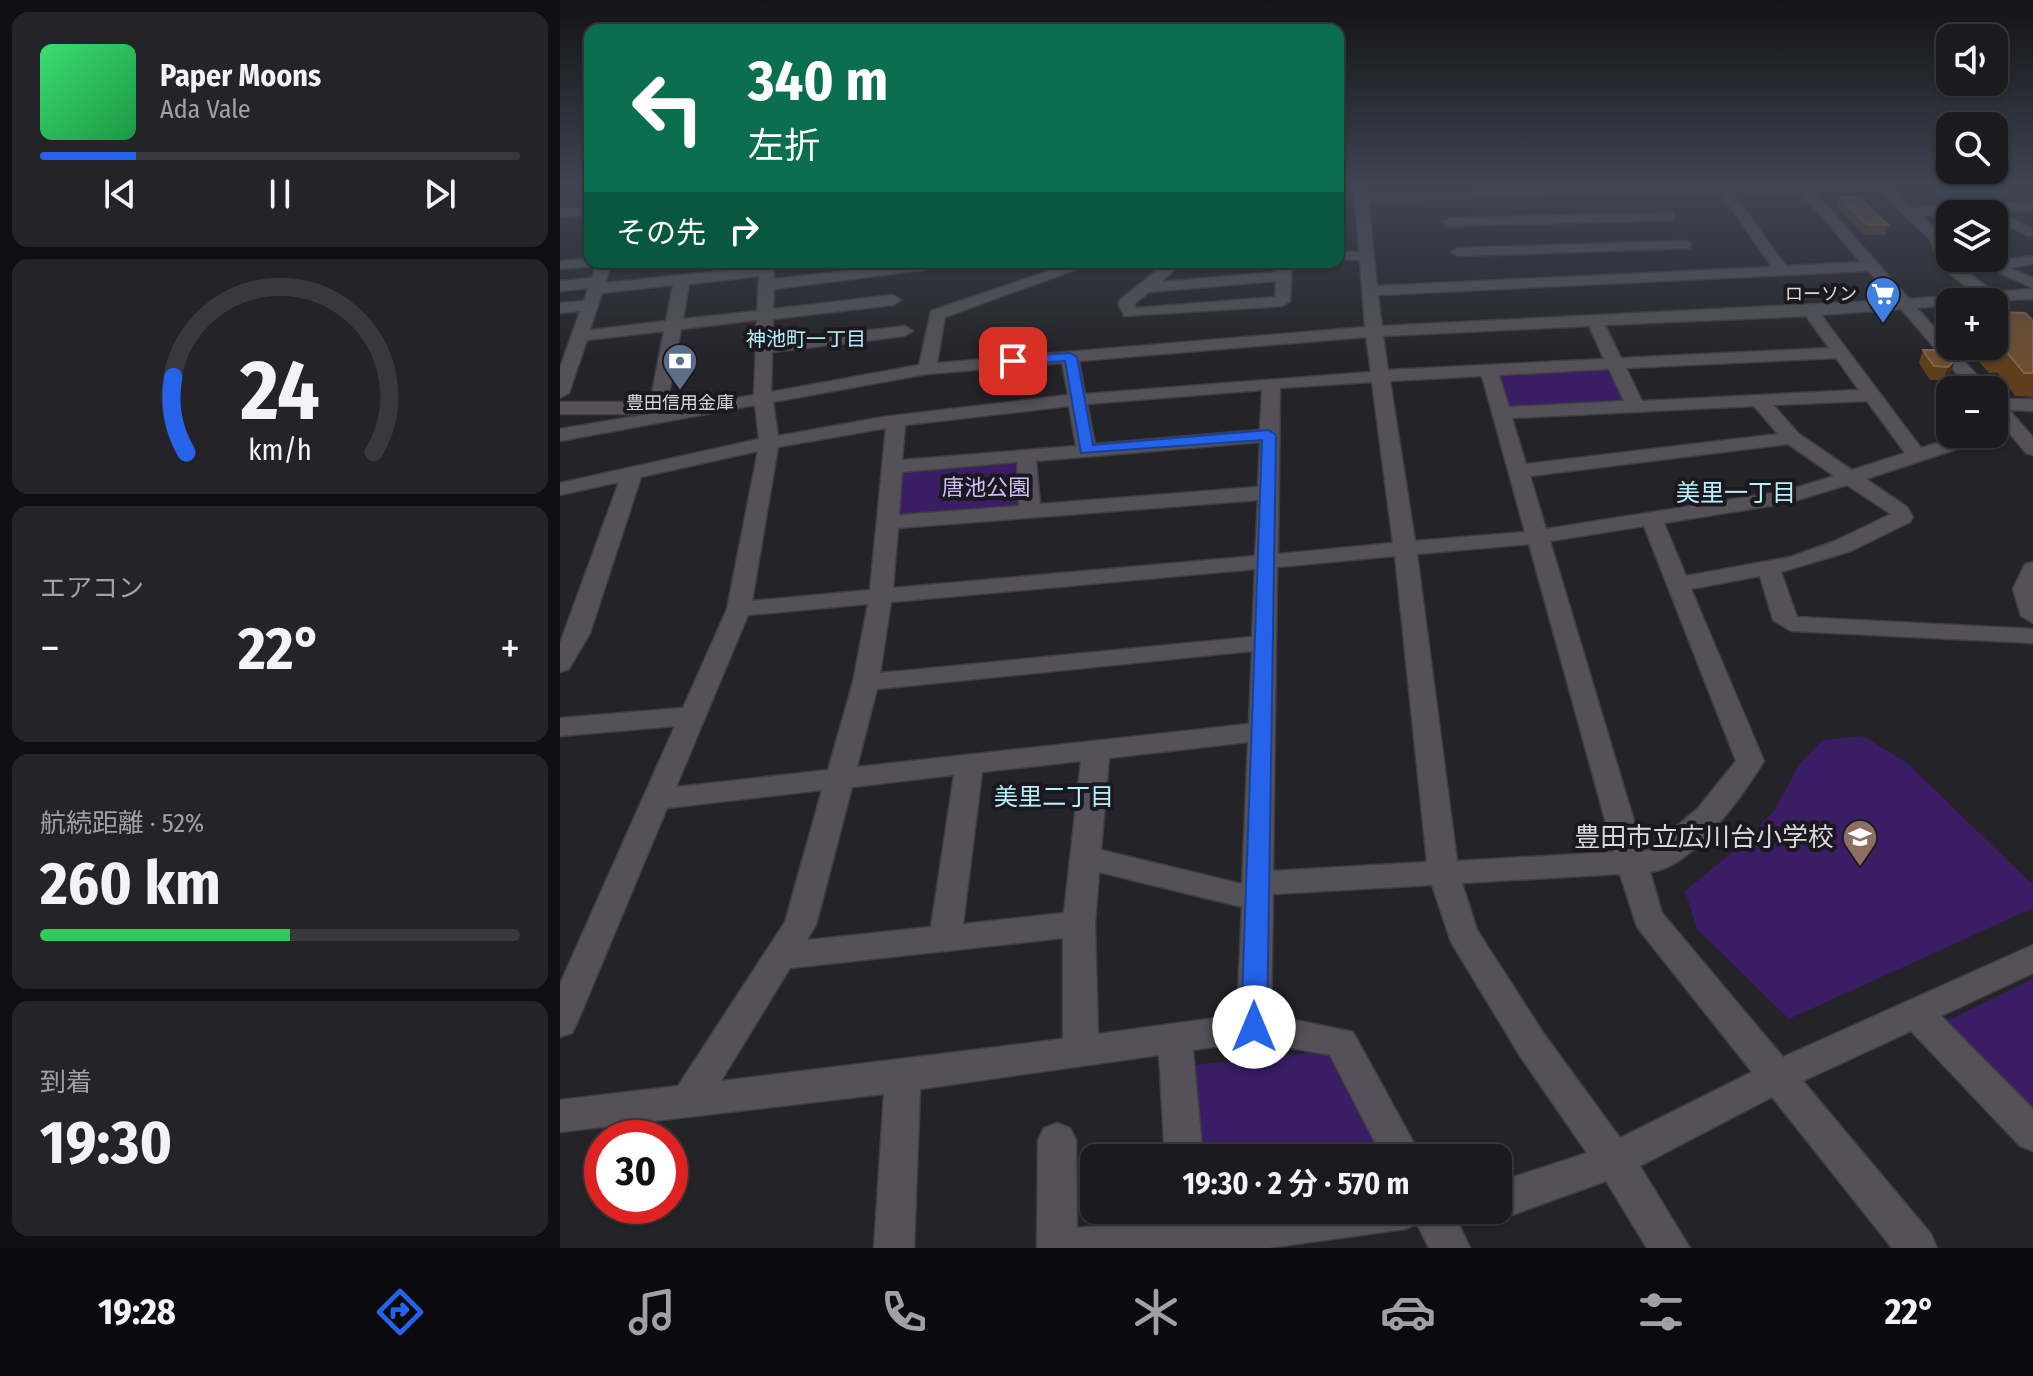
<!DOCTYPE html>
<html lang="ja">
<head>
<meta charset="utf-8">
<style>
	:root { --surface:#1b1a1e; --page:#242327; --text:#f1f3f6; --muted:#a0a1a4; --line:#39383c; --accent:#2563eb }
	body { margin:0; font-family:"Fira Sans Condensed","Noto Sans JP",sans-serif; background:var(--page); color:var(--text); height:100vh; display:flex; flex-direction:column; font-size:30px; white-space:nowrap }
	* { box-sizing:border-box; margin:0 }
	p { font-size:26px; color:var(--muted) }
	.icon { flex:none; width:44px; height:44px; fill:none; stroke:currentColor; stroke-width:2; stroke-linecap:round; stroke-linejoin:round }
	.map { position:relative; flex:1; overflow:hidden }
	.drawer { display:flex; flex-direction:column; gap:12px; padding:12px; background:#0f0e10; width:560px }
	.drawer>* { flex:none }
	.guide { position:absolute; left:24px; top:24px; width:760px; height:244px; border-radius:16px; box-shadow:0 2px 6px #0004,0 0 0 2px var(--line); background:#0b6e4f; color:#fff; overflow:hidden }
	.tools { position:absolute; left:1376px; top:24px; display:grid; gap:16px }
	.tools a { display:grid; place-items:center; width:72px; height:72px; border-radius:16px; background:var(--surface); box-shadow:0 2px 6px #0004,0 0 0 2px var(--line); font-size:40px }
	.speed { position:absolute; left:24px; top:1120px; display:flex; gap:16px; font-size:40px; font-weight:700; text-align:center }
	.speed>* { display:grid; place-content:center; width:104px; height:104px; border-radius:50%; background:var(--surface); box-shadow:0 2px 6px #0004,0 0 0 2px var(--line); line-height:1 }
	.speed .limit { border:12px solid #d22; background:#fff; color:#111 }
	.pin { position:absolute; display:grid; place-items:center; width:68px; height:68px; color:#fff; margin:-34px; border-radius:16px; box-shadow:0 4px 12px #0006 }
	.me { position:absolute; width:88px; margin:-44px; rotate:0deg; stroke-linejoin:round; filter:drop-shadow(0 0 6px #0008) }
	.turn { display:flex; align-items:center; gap:28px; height:168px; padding:0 32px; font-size:36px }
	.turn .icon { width:104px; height:104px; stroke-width:2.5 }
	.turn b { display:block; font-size:56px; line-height:68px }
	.then { display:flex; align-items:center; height:76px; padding:0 32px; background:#0003; gap:16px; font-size:30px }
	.big { font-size:60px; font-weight:700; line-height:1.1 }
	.drawer .tile { flex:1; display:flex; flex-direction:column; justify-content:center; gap:12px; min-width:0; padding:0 28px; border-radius:16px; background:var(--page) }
	.drawer .dial { align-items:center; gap:0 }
	.dial svg { height:208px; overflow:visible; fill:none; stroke:var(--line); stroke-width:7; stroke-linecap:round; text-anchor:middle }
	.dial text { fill:var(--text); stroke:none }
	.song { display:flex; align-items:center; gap:24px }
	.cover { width:96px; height:96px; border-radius:12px; background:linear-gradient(135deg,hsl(140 70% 55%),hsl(140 70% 35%)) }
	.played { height:8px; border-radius:4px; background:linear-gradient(90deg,var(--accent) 20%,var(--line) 20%) }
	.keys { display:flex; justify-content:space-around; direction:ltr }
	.heat { display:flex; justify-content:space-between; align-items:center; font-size:44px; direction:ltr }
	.charge { height:12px; border-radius:6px; background:linear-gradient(90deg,#34c759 52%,var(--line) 0) }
	.trip { position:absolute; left:520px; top:1144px; width:432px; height:80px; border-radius:16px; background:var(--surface); box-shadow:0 2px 6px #0004,0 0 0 2px var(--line); font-weight:700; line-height:80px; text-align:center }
	.tab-bar { display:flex; height:128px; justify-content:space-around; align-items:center; background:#0b0a0c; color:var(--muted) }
	.tab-bar .icon { width:56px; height:56px }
	.tab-bar .on { color:var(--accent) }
	.tab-bar b { font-size:36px; color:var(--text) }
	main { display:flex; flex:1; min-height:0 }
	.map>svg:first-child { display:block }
</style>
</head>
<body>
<main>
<section class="drawer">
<div class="tile">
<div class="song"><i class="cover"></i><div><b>Paper Moons</b><p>Ada Vale</p></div></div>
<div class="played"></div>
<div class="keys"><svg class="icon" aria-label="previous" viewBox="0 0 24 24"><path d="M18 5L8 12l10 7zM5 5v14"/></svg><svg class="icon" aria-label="pause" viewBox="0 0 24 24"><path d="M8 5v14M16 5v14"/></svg><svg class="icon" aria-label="next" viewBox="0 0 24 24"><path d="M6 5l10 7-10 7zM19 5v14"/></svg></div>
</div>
<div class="tile dial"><svg viewBox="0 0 100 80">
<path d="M14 69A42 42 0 1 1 86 69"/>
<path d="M14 69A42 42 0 0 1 9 40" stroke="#2563eb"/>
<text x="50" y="56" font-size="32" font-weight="700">24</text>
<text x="50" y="72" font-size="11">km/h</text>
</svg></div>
<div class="tile"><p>エアコン</p>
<div class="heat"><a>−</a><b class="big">22°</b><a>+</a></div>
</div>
<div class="tile"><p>航続距離 · 52%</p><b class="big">260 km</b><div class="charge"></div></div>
<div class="tile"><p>到着</p><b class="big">19:30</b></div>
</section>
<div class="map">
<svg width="1473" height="1248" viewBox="0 0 1473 1248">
	<rect width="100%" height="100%" fill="#242328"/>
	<!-- green -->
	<path fill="#3a1d65" d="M1046 368 1065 402 948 409 937 373Z
		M455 460 458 508 337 518 342 471Z
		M1303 736 1347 763 1473 885V908L1229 1019 1137 929 1125 891 1168 856 1214 811 1240 763 1263 740Z
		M1473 979V1119L1385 1028 1388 1020Z
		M768 1051 822 1158H644L635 1065Z"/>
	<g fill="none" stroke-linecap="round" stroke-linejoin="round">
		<!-- minor casing -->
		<g stroke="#3e3d41" stroke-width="3">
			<path id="minor" d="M0 186H7L0 191Z
				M794 186H806L807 192 1345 186 1333 190 1352 208 1473 202V210L1440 212 1473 229V235L1468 236 1434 219V214L1361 215 1383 237 1393 262 1434 292 1473 289V299L1390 302V305L1357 308 1430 390H1411L1341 309 1261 315 1361 448 1387 440 1397 446 1394 450 1306 479 1347 507 1353 517 1350 522 1291 551 1221 572 1237 617 1473 629V643L1231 631 1213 620 1200 576 1131 589 1204 761C1184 794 1131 870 1090 872L1102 913 1223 1057 1473 945V973L1381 1016 1473 1109V1151L1460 1146 1351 1031 1243 1081 1371 1234 1377 1248H1332L1212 1097 1080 1166 1130 1248H1087L1046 1181 938 1220 924 1214 922 1210H938V1182L1027 1153 960 1056 891 942 872 885 713 894 711 1015 793 1032 862 1158H823L770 1055 694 1041 633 1050 643 1158H605L599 1055 360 1089 354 1248H314L324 1094 0 1132V1100L118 1086 225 922 262 790 107 808 17 1023 12 1033 0 1037V984L115 726 0 736V718L123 708 167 609 198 451 81 477 30 633 9 669 0 672V643L59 482 0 495V483L199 439 195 405 0 441V429L94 413 89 408 80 414H0V402H80L89 408 104 331 27 340 9 393 0 398V368L20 311 0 313V303L24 301 28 288 0 291V281L32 278 36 266 0 269V261L30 258V262H52L45 283 199 267 200 262H214V279L369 262 367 269 362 270 214 289 213 309 333 295 341 300 333 305 213 319 212 342 345 326 353 331 345 336 212 352 211 392 359 365 371 311 515 262H536L385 317 377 363 805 327 800 260H778V252H799ZM1318 190 1370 239 1381 267 1416 294 1349 299 1254 191ZM1240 192 1301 262 1226 266 1173 193ZM1161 193 1212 267 817 286 808 200ZM1308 271 1334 300 822 326 818 295ZM199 276 197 311 123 319 129 284ZM113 285 106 321 30 330 42 293ZM1246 316 1269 348 1061 358 1045 325ZM197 320 194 395 106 410 121 329ZM1029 326 1044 359 828 370 823 336ZM806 337 811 372 525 394 519 361ZM1276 358 1299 390 1082 401 1066 368ZM502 363 508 395 323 417 218 436 213 402 367 374ZM1049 369 1064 401 949 407 939 375ZM922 376 965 532 855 541 830 381ZM812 382 833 543 718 554 720 388ZM702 390 700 430 535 444 527 404ZM1307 401 1345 453 1292 470 1239 434 1213 405ZM509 406 516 446 342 460 345 425ZM1194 406 1218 434 966 464 952 418ZM326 428 310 590 192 601 218 447ZM700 442 698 487 480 504 476 461ZM1228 444 1274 476 1225 491 986 529 970 476ZM457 462 459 506 339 515 342 472ZM1287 485 1331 514 1275 541 1230 557 1126 576 1104 523 1228 503ZM698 500 695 556 333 588 338 528ZM1084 526 1176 761 1138 808 1089 850 1083 851 990 541ZM969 544 1054 852 897 861 857 554ZM835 556 867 862 713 871 717 567ZM695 569 692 637 320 673 331 602ZM308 604 293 682 268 770 116 787 188 615ZM692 651 689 724 297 767 317 689ZM688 742 682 884 541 850 549 758ZM521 761 504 913 403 924 422 772ZM394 775 371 927 247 940 256 925 292 787ZM539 872 682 907 677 1015 538 1034 535 924ZM1060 874 1077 927 1192 1072 1060 1138 984 1034 917 930 902 883ZM503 938V1039L161 1081 230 968Z
				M30 207V215L0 217V209Z
				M1109 213 1114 214V220L890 226 883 222 890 218Z
				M1125 241 1130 242V248L898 256 891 252 898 248Z
				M1473 256V264L1450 268 1473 278V288L1407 258 1434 261Z
				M607 262H623L601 282 717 272 718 262H732L730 301 722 306 564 316 558 303 560 300ZM716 281 715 297 576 308 574 304 589 292Z
				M1434 399H1473V411L1449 410 1473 437V455L1466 453 1434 415Z
				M1473 562V623L1461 616 1453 589 1465 564Z
				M497 1123 510 1128 516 1140 517 1228 609 1219 608 1210H648V1216L705 1210H892L910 1248H869L857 1224 845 1229 708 1248H477L478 1140 484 1128Z"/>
		</g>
		<!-- minor -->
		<use href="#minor" fill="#545258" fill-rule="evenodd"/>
	</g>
	<!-- wall -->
	<path fill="#5f3e1b" d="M1280 197 1328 225 1326 235H1304L1278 207Z
		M1473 321V397L1455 396 1438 373H1429L1405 346H1434Z
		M1363 350H1385L1391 373 1383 380H1370L1359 363Z"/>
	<!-- shaded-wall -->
	<path fill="#422c18" d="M1395 360 1391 373 1383 380 1388 367Z"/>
	<!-- building -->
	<path fill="#6c4e30" stroke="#7d644b" stroke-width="2" d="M1280 197H1299L1328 225H1307Z
		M1434 312 1465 313 1473 321V373H1464L1446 351 1437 350 1433 346H1434Z
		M1363 350H1385L1395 360 1388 367 1374 366Z"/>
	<!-- sky -->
	<linearGradient id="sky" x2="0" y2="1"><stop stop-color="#141316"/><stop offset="0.52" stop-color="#3f4553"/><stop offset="1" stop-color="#3f4553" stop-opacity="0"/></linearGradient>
	<rect width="1473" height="361" fill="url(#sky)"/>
	<!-- route -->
	<path fill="#2563eb" stroke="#184099" stroke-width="2" d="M510 353 517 357 533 445 709 430 716 435 707 1027 703 1035 694 1038 685 1035 681 1027 702 440 521 453 505 361 453 365 446 361 453 357Z"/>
	<!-- icons -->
	<defs>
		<g id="supermarket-pin" transform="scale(1.8)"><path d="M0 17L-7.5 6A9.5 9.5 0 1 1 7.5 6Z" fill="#3f7fe0" stroke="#1b191e"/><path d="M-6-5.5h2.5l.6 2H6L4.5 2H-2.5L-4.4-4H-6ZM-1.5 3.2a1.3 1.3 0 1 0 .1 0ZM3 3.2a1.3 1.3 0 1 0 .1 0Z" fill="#fff"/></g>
		<g id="bank-pin" transform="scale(1.8)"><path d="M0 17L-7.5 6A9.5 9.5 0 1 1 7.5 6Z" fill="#5c6f8a" stroke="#1b191e"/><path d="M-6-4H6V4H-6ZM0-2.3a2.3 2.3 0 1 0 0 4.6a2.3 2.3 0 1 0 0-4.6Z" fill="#fff"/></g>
		<g id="school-pin" transform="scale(1.8)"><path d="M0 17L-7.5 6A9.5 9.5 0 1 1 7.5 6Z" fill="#8d6e63" stroke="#1b191e"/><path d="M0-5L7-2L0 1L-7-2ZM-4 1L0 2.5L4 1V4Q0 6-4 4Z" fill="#fff"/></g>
	</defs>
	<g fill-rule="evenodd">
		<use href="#supermarket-pin" x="1323" y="294"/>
		<use href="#bank-pin" x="120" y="361"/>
		<use href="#school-pin" x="1300" y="837"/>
	</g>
	<g text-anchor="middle" stroke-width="8" stroke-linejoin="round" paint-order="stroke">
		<!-- far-poi labels -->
		<g font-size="18" fill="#d8d8db" stroke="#1b191e" text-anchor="end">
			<text x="1297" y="300">ローソン</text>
			<text x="120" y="409" text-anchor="middle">豊田信用金庫</text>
		</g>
		<!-- far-neighbourhood labels -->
		<g font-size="20" fill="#b7f0fd" stroke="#1b191e">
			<text x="246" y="346">神池町一丁目</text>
		</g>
		<!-- park labels -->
		<g font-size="22" fill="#d0bdfd" stroke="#1b191e">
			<text x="426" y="495">唐池公園</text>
		</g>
		<!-- neighbourhood labels -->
		<g font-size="24" fill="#b7f0fd" stroke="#1b191e">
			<text x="1176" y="501">美里一丁目</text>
			<text x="494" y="805">美里二丁目</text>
		</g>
		<!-- near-poi labels -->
		<g font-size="26" fill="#d8d8db" stroke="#1b191e" text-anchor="end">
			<text x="1274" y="846">豊田市立広川台小学校</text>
		</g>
	</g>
</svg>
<div class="tools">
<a><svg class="icon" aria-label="sound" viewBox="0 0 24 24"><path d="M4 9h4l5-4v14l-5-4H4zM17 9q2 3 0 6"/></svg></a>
<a><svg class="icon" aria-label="search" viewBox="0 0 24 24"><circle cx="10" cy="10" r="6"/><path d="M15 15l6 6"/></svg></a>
<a><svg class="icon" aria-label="layers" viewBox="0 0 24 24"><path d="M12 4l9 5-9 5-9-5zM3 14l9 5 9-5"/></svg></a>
<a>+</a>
<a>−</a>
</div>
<div class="speed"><div class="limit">30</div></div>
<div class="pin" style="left:453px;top:361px;background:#d93025"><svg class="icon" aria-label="arrive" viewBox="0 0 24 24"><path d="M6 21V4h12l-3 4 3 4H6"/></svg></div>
<svg class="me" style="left:694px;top:1027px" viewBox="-20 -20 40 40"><circle r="19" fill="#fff"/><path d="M0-13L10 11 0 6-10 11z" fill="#2563eb"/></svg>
<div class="trip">19:30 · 2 分 · 570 m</div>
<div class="guide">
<div class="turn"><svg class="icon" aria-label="left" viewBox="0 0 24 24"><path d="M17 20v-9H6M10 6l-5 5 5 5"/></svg><div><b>340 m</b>左折</div></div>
<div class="then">その先<svg class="icon" aria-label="right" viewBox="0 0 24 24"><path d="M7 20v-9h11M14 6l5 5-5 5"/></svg></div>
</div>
</div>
</main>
<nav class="tab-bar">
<b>19:28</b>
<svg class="icon on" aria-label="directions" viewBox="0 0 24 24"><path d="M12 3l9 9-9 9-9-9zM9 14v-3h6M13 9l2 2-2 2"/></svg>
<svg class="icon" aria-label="music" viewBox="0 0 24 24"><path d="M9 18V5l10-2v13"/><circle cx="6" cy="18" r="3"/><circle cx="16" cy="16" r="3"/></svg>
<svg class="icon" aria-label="phone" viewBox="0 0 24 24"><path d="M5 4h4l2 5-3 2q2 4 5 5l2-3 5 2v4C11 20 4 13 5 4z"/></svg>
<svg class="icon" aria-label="climate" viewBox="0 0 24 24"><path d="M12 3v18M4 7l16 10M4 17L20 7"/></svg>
<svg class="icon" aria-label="car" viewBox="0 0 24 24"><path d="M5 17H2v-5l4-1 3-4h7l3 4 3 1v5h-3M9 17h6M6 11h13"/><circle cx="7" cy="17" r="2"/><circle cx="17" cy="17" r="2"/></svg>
<svg class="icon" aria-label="filters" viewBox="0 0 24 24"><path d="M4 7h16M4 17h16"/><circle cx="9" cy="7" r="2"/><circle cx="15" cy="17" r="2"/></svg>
<b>22°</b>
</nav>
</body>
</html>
